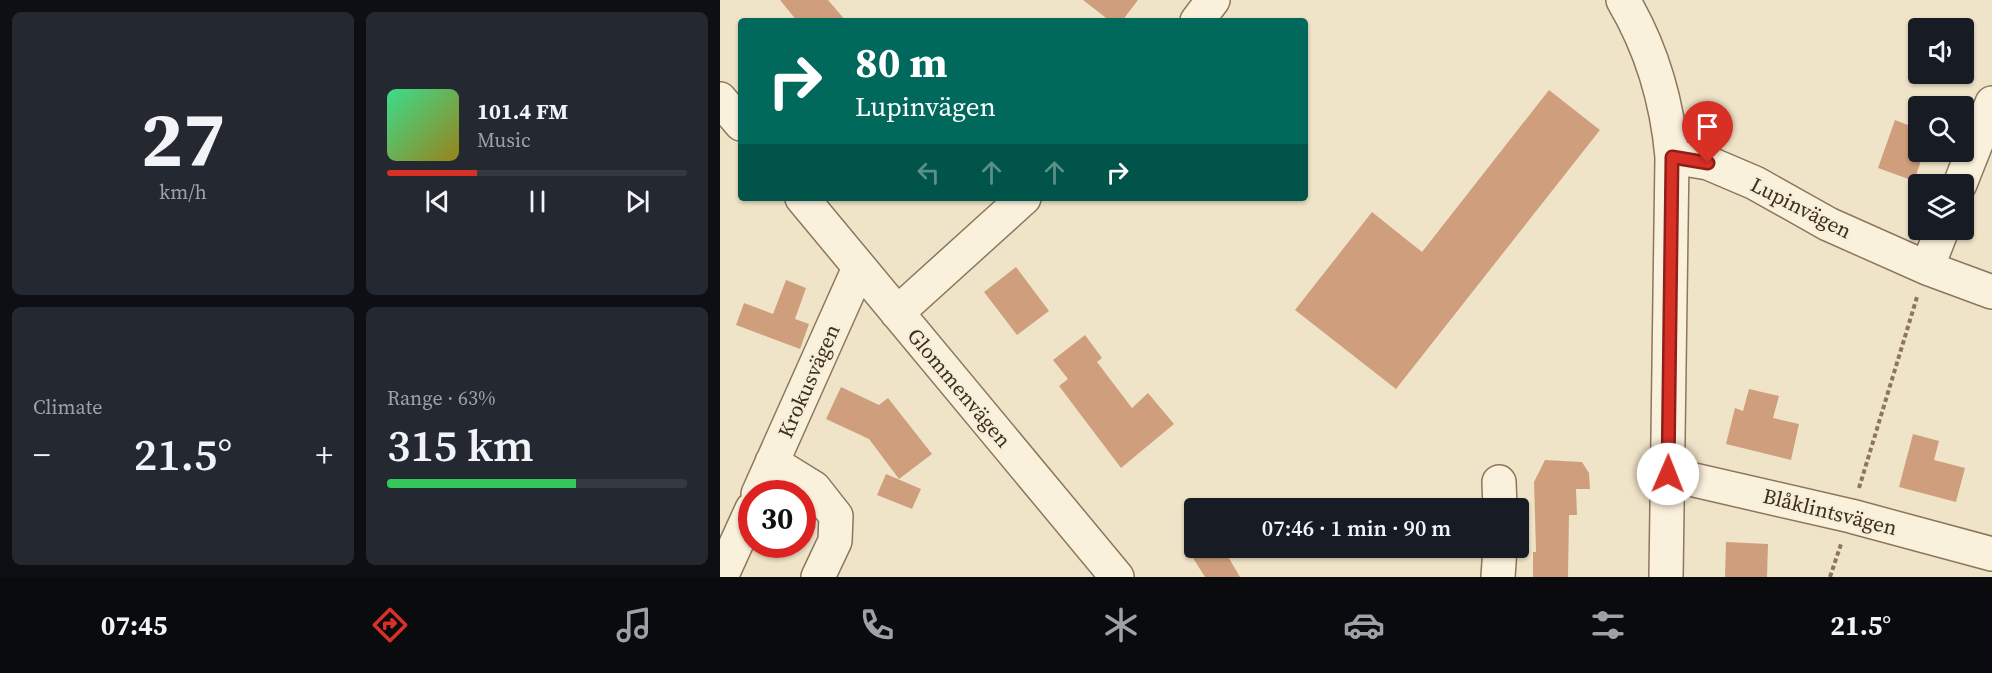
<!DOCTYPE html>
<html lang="en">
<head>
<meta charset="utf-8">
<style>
	:root { --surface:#171b24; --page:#242831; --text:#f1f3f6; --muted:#9ea1a6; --line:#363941; --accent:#d93025 }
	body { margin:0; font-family:"Source Serif 4",serif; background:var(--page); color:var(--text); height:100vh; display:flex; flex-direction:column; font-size:22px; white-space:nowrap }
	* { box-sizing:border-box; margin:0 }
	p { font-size:20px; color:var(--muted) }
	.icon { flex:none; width:33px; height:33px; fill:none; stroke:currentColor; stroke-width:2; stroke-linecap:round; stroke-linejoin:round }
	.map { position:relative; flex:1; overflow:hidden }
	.panel { display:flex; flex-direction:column; gap:12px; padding:12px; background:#0d0f14; width:720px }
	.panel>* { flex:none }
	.hud { position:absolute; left:18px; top:18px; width:570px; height:183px; border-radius:6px; box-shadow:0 2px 4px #0004; background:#00695c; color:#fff; overflow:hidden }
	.buttons { position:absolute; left:1188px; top:18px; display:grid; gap:12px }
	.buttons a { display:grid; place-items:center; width:66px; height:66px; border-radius:6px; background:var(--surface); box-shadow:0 2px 4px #0004; font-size:30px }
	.speed { position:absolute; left:18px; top:480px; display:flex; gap:12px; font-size:30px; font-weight:700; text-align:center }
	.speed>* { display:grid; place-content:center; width:78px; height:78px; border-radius:50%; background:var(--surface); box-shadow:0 2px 4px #0004; line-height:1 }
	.speed .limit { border:9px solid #d22; background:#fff; color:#111 }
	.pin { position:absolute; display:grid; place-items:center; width:51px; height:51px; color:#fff; margin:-62px -26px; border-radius:50% 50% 50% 0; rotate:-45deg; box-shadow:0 0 6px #0007 }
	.pin .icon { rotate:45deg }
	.me { position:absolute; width:66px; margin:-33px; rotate:1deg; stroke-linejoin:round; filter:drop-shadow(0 0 4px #0008) }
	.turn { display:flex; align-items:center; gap:21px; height:126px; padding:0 18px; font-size:27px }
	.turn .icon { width:78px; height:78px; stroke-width:2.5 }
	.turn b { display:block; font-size:42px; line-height:51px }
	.lanes { display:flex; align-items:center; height:57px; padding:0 18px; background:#0003; justify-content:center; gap:30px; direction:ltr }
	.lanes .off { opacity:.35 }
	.big { font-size:45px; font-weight:600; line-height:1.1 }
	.panel .card { flex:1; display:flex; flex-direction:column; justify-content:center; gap:9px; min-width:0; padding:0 21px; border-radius:9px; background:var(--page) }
	.panel .dial { align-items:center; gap:0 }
	.dial b { font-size:78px; line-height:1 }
	.song { display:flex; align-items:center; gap:18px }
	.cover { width:72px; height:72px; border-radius:9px; background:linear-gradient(135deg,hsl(150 70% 55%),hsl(50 70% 35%)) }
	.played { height:6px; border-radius:3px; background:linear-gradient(90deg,var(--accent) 30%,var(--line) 30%) }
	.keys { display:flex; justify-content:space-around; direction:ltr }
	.heat { display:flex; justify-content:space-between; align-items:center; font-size:33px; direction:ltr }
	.charge { height:9px; border-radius:4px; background:linear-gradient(90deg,#34c759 63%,var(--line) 0) }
	.panel .tiles { flex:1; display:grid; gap:12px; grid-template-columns:repeat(2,1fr) }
	.trip { position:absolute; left:464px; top:498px; width:345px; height:60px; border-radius:6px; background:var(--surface); box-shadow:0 2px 4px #0004; font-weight:600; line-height:60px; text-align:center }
	.dock { display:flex; height:96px; justify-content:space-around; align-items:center; background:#090b0e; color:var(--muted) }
	.dock .icon { width:42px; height:42px }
	.dock .on { color:var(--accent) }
	.dock b { font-size:27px; color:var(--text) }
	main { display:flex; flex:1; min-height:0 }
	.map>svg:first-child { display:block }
</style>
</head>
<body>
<main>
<section class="panel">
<div class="tiles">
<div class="card dial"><b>27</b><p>km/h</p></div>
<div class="card">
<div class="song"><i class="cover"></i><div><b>101.4 FM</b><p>Music</p></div></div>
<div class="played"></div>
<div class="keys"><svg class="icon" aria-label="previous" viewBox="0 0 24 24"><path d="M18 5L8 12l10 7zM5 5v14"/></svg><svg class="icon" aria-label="pause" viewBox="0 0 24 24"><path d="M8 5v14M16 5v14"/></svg><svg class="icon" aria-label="next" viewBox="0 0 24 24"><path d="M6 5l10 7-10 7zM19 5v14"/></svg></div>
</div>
<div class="card"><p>Climate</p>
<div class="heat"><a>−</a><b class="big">21.5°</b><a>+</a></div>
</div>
<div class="card"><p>Range · 63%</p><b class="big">315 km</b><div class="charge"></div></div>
</div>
</section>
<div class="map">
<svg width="1272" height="577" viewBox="0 0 1272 577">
	<rect width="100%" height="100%" fill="#f0e4c8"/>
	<!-- building -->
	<path fill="#cf9f7d" d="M60 0H108L126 21H77Z
		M363 0H418L402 21H390Z
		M829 90 880 130 676 389 575 310 652 212 702 252Z
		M1175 120 1198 129V152H1204L1194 181 1158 168Z
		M296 267 329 311 297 335 264 292Z
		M66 280 86 288 75 319 89 324 80 349 16 325 24 303 53 314Z
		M365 335 382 358 377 362 412 408 428 393 454 424 401 468 339 386 348 379 333 360Z
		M121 387 159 405 168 398 212 454 179 479 149 439 106 419Z
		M1029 389 1059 396 1053 418 1079 424 1071 460 1006 444 1015 408 1023 411Z
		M1193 434 1219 441 1214 460 1245 468 1236 502 1179 487Z
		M825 460 862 462 869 473 870 489H856L857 515H849L848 577H813V552H816L814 482Z
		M166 474 201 489 192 509 157 495Z
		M1006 542 1048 544 1047 577H1005Z
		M492 548H503L520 577H485L473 558Z"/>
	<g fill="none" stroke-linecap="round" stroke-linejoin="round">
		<!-- minor casing -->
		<g stroke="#8d765c" stroke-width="36">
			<path id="minor" d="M903 0C932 49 947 100 952 157L946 577
				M477 21 493 0
				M0 99 21 124
				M952 157 988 163 1035 183 1108 224 1207 268 1222 230
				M1240 184 1272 103
				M82 198 397 577
				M1207 268 1272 292
				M177 313 304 198
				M52 462 94 488 116 516 115 541 98 577
				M948 474 1131 516 1272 554
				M779 482 780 508
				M38 494 139 268
				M1 577 32 509
				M778 577 780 548"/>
		</g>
		<!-- path -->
		<path stroke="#8d765c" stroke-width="4" stroke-dasharray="4.5 3" stroke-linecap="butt" d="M1139 488 1197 297
			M1110 577 1121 544"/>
		<!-- minor -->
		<use href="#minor" stroke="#faf1dc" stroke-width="33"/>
	</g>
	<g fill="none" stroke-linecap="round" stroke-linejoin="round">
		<!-- route casing -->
		<g stroke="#8d1f18" stroke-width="15">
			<path id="route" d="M948 474 952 157 988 163"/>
		</g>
		<!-- route -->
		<use href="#route" stroke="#d93025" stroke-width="10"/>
	</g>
	<g text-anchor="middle" stroke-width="5" stroke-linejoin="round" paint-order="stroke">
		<!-- street labels -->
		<g font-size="21" fill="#3d2e20" stroke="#f7eed8">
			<text transform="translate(1081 208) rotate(27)" y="7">Lupinvägen</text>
			<text transform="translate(89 381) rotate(-66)" y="7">Krokusvägen</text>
			<text transform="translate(239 388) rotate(50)" y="7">Glommenvägen</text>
			<text transform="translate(1110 512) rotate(14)" y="7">Blåklintsvägen</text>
		</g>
	</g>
</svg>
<div class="buttons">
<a><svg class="icon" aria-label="sound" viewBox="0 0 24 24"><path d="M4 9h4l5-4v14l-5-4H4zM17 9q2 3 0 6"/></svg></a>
<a><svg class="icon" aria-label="search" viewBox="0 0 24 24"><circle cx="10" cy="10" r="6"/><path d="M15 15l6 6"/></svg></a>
<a><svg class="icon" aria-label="layers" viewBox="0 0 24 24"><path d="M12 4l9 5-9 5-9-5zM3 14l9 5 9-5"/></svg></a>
</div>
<div class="speed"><div class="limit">30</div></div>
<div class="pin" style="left:988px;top:163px;background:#d93025"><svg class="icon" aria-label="arrive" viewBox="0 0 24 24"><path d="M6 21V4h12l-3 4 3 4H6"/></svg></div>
<svg class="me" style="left:948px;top:474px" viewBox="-20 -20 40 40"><circle r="19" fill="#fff"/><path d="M0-13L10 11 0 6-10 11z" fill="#d93025"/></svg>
<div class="trip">07:46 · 1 min · 90 m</div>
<div class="hud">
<div class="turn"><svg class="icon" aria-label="right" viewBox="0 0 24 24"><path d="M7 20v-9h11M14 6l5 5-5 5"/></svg><div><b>80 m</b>Lupinvägen</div></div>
<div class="lanes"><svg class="icon off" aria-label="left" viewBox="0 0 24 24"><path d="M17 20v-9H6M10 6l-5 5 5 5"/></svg><svg class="icon off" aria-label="ahead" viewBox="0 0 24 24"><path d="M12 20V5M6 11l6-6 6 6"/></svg><svg class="icon off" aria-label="ahead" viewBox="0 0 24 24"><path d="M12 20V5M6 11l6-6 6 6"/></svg><svg class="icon" aria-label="right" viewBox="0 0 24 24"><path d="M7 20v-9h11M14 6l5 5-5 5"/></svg></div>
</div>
</div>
</main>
<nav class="dock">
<b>07:45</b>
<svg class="icon on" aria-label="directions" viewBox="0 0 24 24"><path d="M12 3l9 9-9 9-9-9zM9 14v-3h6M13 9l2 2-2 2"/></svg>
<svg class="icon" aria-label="music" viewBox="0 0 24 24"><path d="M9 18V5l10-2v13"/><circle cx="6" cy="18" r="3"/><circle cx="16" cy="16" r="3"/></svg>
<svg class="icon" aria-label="phone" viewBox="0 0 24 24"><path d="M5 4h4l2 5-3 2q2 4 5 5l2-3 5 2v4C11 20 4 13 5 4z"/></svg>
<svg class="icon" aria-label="climate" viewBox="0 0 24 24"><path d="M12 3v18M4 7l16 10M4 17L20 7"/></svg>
<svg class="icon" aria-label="car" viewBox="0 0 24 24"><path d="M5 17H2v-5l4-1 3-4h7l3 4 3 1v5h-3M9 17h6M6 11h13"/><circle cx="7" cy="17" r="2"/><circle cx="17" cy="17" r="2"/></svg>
<svg class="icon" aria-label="filters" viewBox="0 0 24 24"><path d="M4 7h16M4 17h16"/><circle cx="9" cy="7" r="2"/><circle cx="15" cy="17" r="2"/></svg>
<b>21.5°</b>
</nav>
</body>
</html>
